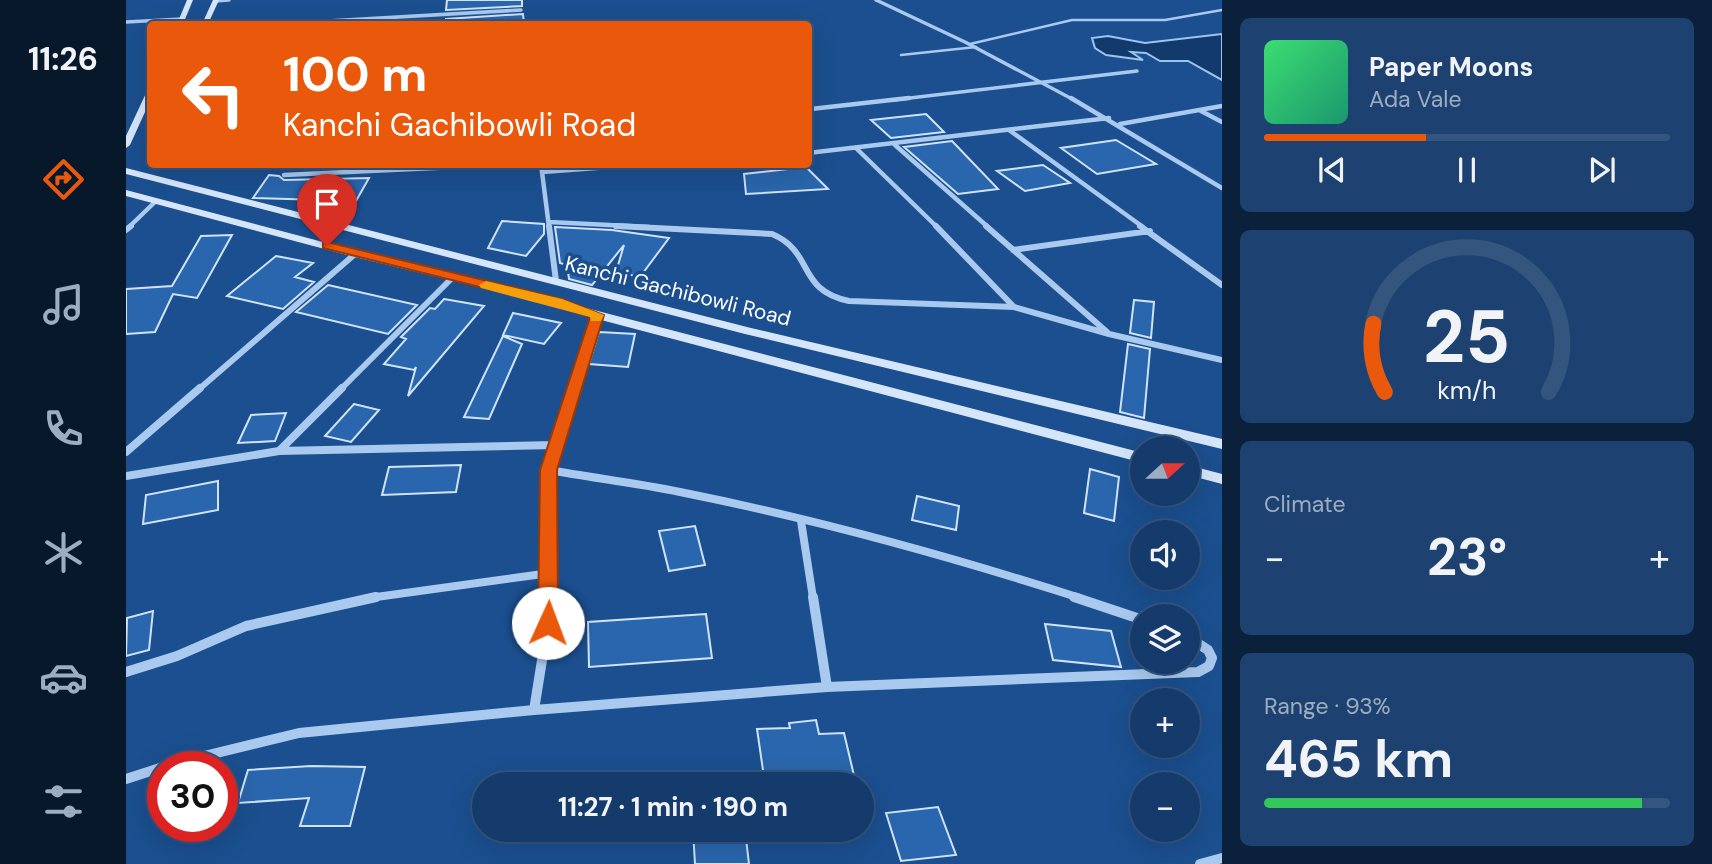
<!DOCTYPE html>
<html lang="en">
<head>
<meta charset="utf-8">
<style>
	:root { --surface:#143b6b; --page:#1d4271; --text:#f1f3f6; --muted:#9dadc1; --line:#33557e; --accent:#ea580c }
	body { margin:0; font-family:"DM Sans",sans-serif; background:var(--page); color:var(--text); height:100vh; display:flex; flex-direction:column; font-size:26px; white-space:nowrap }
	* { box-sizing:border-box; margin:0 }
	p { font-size:23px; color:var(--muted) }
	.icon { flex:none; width:38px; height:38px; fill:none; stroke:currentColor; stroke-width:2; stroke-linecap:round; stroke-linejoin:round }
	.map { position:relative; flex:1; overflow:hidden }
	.panel { display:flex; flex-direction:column; gap:18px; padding:18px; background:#0b203b; width:490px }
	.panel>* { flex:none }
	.hud { position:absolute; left:21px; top:21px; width:665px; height:147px; border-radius:7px; box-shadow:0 7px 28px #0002,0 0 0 2px var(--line); background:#ea580c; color:#fff; overflow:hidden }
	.needle { width:46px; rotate:69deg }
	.controls { position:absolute; left:1004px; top:436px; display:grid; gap:14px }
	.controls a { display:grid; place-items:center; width:70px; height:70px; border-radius:50%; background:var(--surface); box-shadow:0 7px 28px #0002,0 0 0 2px var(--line); font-size:35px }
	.speed { position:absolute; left:21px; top:751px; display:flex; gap:14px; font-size:35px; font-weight:700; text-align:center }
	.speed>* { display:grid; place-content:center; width:91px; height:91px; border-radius:50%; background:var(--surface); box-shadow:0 7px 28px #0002,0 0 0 2px var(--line); line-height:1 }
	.speed .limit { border:10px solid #d22; background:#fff; color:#111 }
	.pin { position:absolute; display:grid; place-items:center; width:60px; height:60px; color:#fff; margin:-72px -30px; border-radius:50% 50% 50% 0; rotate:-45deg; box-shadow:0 0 7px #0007 }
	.pin .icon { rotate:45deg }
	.me { position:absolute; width:77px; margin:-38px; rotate:2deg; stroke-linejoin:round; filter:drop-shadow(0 0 5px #0008) }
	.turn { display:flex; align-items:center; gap:24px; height:147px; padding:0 21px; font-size:32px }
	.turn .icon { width:91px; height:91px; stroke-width:2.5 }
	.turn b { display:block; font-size:49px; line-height:60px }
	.big { font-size:52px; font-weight:700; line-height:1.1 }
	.panel .widget { flex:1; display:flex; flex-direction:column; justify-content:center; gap:10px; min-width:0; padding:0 24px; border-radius:10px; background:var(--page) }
	.panel .dial { align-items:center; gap:0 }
	.dial svg { height:182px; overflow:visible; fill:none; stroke:var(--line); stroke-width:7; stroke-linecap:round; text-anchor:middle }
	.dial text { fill:var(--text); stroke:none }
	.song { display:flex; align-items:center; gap:21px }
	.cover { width:84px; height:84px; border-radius:10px; background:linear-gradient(135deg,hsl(140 70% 55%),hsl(160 70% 35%)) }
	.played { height:7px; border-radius:4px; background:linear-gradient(90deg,var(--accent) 40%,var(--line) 40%) }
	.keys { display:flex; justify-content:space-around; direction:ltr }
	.heat { display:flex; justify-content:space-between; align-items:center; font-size:38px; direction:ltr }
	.charge { height:10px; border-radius:5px; background:linear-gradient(90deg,#34c759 93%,var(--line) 0) }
	.trip { position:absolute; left:346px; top:772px; width:402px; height:70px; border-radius:35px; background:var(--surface); box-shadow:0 7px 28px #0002,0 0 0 2px var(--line); font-weight:700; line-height:70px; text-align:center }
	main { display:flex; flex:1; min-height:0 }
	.tab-bar { display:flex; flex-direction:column; width:126px; justify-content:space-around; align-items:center; background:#08182b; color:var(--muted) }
	.tab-bar .icon { width:49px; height:49px }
	.tab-bar .current { color:var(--accent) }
	.tab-bar b { font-size:32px; color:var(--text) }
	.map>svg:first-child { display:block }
</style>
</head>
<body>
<main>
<nav class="tab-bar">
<b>11:26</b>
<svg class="icon current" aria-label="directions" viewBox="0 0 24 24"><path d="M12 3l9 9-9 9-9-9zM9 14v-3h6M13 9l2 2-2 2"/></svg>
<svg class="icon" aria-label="music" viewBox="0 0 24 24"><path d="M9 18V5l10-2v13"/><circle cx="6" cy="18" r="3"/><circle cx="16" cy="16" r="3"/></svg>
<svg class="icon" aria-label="phone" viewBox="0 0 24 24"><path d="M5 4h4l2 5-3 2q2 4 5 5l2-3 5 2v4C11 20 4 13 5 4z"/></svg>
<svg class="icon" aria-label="climate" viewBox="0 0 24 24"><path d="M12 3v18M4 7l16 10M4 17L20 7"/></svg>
<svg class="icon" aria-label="car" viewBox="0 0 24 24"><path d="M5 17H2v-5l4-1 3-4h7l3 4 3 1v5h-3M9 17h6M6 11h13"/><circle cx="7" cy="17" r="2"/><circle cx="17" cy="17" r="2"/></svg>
<svg class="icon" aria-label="filters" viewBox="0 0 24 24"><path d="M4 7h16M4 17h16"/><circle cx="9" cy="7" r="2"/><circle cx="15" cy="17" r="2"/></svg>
</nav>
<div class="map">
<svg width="1096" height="864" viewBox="0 0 1096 864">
	<rect width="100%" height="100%" fill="#1b4f8f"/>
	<!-- water -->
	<path fill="#123a6d" stroke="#9cc4f0" stroke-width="2" d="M1096 34V80L1062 61H1034L1020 53 1005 52 1017 60 980 55 969 48 966 38 982 36 1019 43Z"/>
	<!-- building -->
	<path fill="#2a66ad" stroke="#cfe3fa" stroke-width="2" d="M321 0H396V6L320 10Z
		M397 14 398 24H320V19Z
		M800 114 818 132 765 138 745 120Z
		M990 140 1030 164 971 174 935 148Z
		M826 141 872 189 832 194 778 147Z
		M917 165 944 183 899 191 871 171Z
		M680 167 702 189 620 194 618 174Z
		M143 175 153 176 158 180 243 178 230 201 127 198Z
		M376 221 418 224V234L400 256 362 248Z
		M429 227 486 230 543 238 514 277 490 272 498 245 466 285 443 279 441 265 434 263Z
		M106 235 71 298 47 294 29 332 0 334V289L46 286 75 236Z
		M150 256 187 263 169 277 188 282 157 309 101 296Z
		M202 285 291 305 262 334 170 312Z
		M318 299 358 306 282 396 290 367 288 370 258 364 280 339 275 337 304 308 309 309Z
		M1008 300 1028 302 1025 338 1004 333Z
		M387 313 435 323 418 344 377 335Z
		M473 332 509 334 502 367 463 364Z
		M377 336 396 344 363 419 338 417Z
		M1002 344 1024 349 1018 418 994 412Z
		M228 404 253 410 225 442 199 436Z
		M160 413 149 441 112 443 125 415Z
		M335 465 330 492 256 495 263 467Z
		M964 469 993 477 988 521 958 513Z
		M92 481V510L17 524 20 495Z
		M791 496 833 506 830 530 786 520Z
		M569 526 579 565 543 571 533 531Z
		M27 611 23 650 0 656 1 618Z
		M580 614 586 658 463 667 462 622Z
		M919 624 985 631 995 667 927 660Z
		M690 720 693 734 718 733 730 784H639L631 729 664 728 663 723Z
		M185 766 239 767 224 826H174L183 798 112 803 122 770Z
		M812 807 830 855 775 861 760 813Z
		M567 830H619L623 864H569Z"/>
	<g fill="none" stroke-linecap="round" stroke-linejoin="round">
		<!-- lane -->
		<path stroke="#a9c9ee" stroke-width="2.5" d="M844 44 946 20H1039L1096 10
			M775 55 850 47"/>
		<!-- street-far4 -->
		<path stroke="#a9c9ee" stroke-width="3.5" d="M750 0 839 42 948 100
			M89 1 103 0
			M0 22 56 19
			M149 24 395 10
			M767 100 1011 71"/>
		<!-- street-far3 -->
		<path stroke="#a9c9ee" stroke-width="4.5" d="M945 98 1096 188
			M685 109 783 98
			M1075 111 1096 122
			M994 124 1096 106
			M883 130 1017 227
			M769 145 862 227
			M731 149 811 227
			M682 153 983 118
			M415 164 423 227
			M417 172 523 164
			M158 175 397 164
			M423 222 523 227
			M3 227 30 201"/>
		<!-- street-far2 -->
		<path stroke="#a9c9ee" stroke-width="6" d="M423 226 430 281
			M490 226 646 234C689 252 670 290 723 301L888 307 983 334 1096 360
			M810 226 888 307
			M860 226 981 332
			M1014 226 1096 285
			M0 230 5 226
			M887 250 1024 231
			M72 390 229 254
			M214 390 327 277
			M448 390 471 315"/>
		<!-- street-far1 -->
		<path stroke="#a9c9ee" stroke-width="8" d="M153 451 429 445
			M0 452 74 388
			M423 470C467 478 511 483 554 492 689 519 823 556 954 598
			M0 476 153 451 216 388
			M675 521 687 598
			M243 598 424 573
			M422 598 423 470 448 388"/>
		<!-- street -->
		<path stroke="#a9c9ee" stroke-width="10" d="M687 597 701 687
			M948 597 1017 620
			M0 672 51 656 120 626 250 597
			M408 710 422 623V597
			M37 766 173 733 408 710 701 687 1072 672 1083 666 1086 658 1082 650 1062 637
			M0 779 37 767
			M1074 864 1096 858"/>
		<!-- secondary -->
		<path fill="#d6e6fa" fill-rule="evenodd" d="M61 0H67L57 24H51Z
			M87 0H93L82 24H76Z
			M21 91H24V101L4 145 0 148V136Z
			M0 168 625 328 1096 439V449L619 334 0 174Z
			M0 190 231 251 435 300 468 310 1017 453V463L460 316 427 305 225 256 0 196Z
			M1062 465 1096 474V484L1062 475Z"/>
	</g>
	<!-- route -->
	<path fill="#ea580c" stroke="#983908" stroke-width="2" d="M201 242 436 299 478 315 431 470 432 623 429 629 422 631 415 629 412 623 414 470 464 317 426 305 197 248V243Z"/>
	<!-- slow -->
	<path fill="#f59e0b" d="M360 281 436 299 478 315 475 321H465L464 317 355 288 353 285Z"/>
	<g text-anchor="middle" stroke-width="7" stroke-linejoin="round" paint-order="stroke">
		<!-- street labels -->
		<g font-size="21" fill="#fff" stroke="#1b4f8f">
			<text transform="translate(552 291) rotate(14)" y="7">Kanchi Gachibowli Road</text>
		</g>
	</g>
</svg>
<div class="controls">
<a><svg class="needle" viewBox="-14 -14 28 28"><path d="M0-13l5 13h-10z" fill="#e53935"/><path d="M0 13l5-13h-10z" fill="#9dadc1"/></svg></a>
<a><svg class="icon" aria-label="sound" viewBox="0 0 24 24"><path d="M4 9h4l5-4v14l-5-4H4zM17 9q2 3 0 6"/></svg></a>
<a><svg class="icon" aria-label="layers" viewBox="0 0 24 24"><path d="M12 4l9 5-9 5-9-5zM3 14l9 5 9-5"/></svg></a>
<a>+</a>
<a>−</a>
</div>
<div class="speed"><div class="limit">30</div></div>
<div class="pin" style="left:201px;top:246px;background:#d93025"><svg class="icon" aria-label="arrive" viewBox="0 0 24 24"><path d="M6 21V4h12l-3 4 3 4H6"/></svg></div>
<svg class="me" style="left:422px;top:623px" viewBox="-20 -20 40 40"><circle r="19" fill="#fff"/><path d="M0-13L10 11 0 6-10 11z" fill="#ea580c"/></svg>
<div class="trip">11:27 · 1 min · 190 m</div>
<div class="hud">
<div class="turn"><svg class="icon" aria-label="left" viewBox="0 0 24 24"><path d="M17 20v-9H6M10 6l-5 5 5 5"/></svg><div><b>100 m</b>Kanchi Gachibowli Road</div></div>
</div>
</div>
<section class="panel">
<div class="widget">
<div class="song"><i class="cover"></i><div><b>Paper Moons</b><p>Ada Vale</p></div></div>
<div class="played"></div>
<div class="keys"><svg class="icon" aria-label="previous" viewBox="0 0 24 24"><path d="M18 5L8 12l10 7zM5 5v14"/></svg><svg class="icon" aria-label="pause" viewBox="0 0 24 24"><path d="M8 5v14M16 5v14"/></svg><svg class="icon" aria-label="next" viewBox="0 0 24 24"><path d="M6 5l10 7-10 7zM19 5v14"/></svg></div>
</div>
<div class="widget dial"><svg viewBox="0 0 100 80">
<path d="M14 69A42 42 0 1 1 86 69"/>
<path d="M14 69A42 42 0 0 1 9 39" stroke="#ea580c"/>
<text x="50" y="56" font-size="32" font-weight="700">25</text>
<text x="50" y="72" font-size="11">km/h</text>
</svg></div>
<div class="widget"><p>Climate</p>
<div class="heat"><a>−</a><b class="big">23°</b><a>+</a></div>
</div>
<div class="widget"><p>Range · 93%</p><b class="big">465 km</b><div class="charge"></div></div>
</section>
</main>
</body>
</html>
